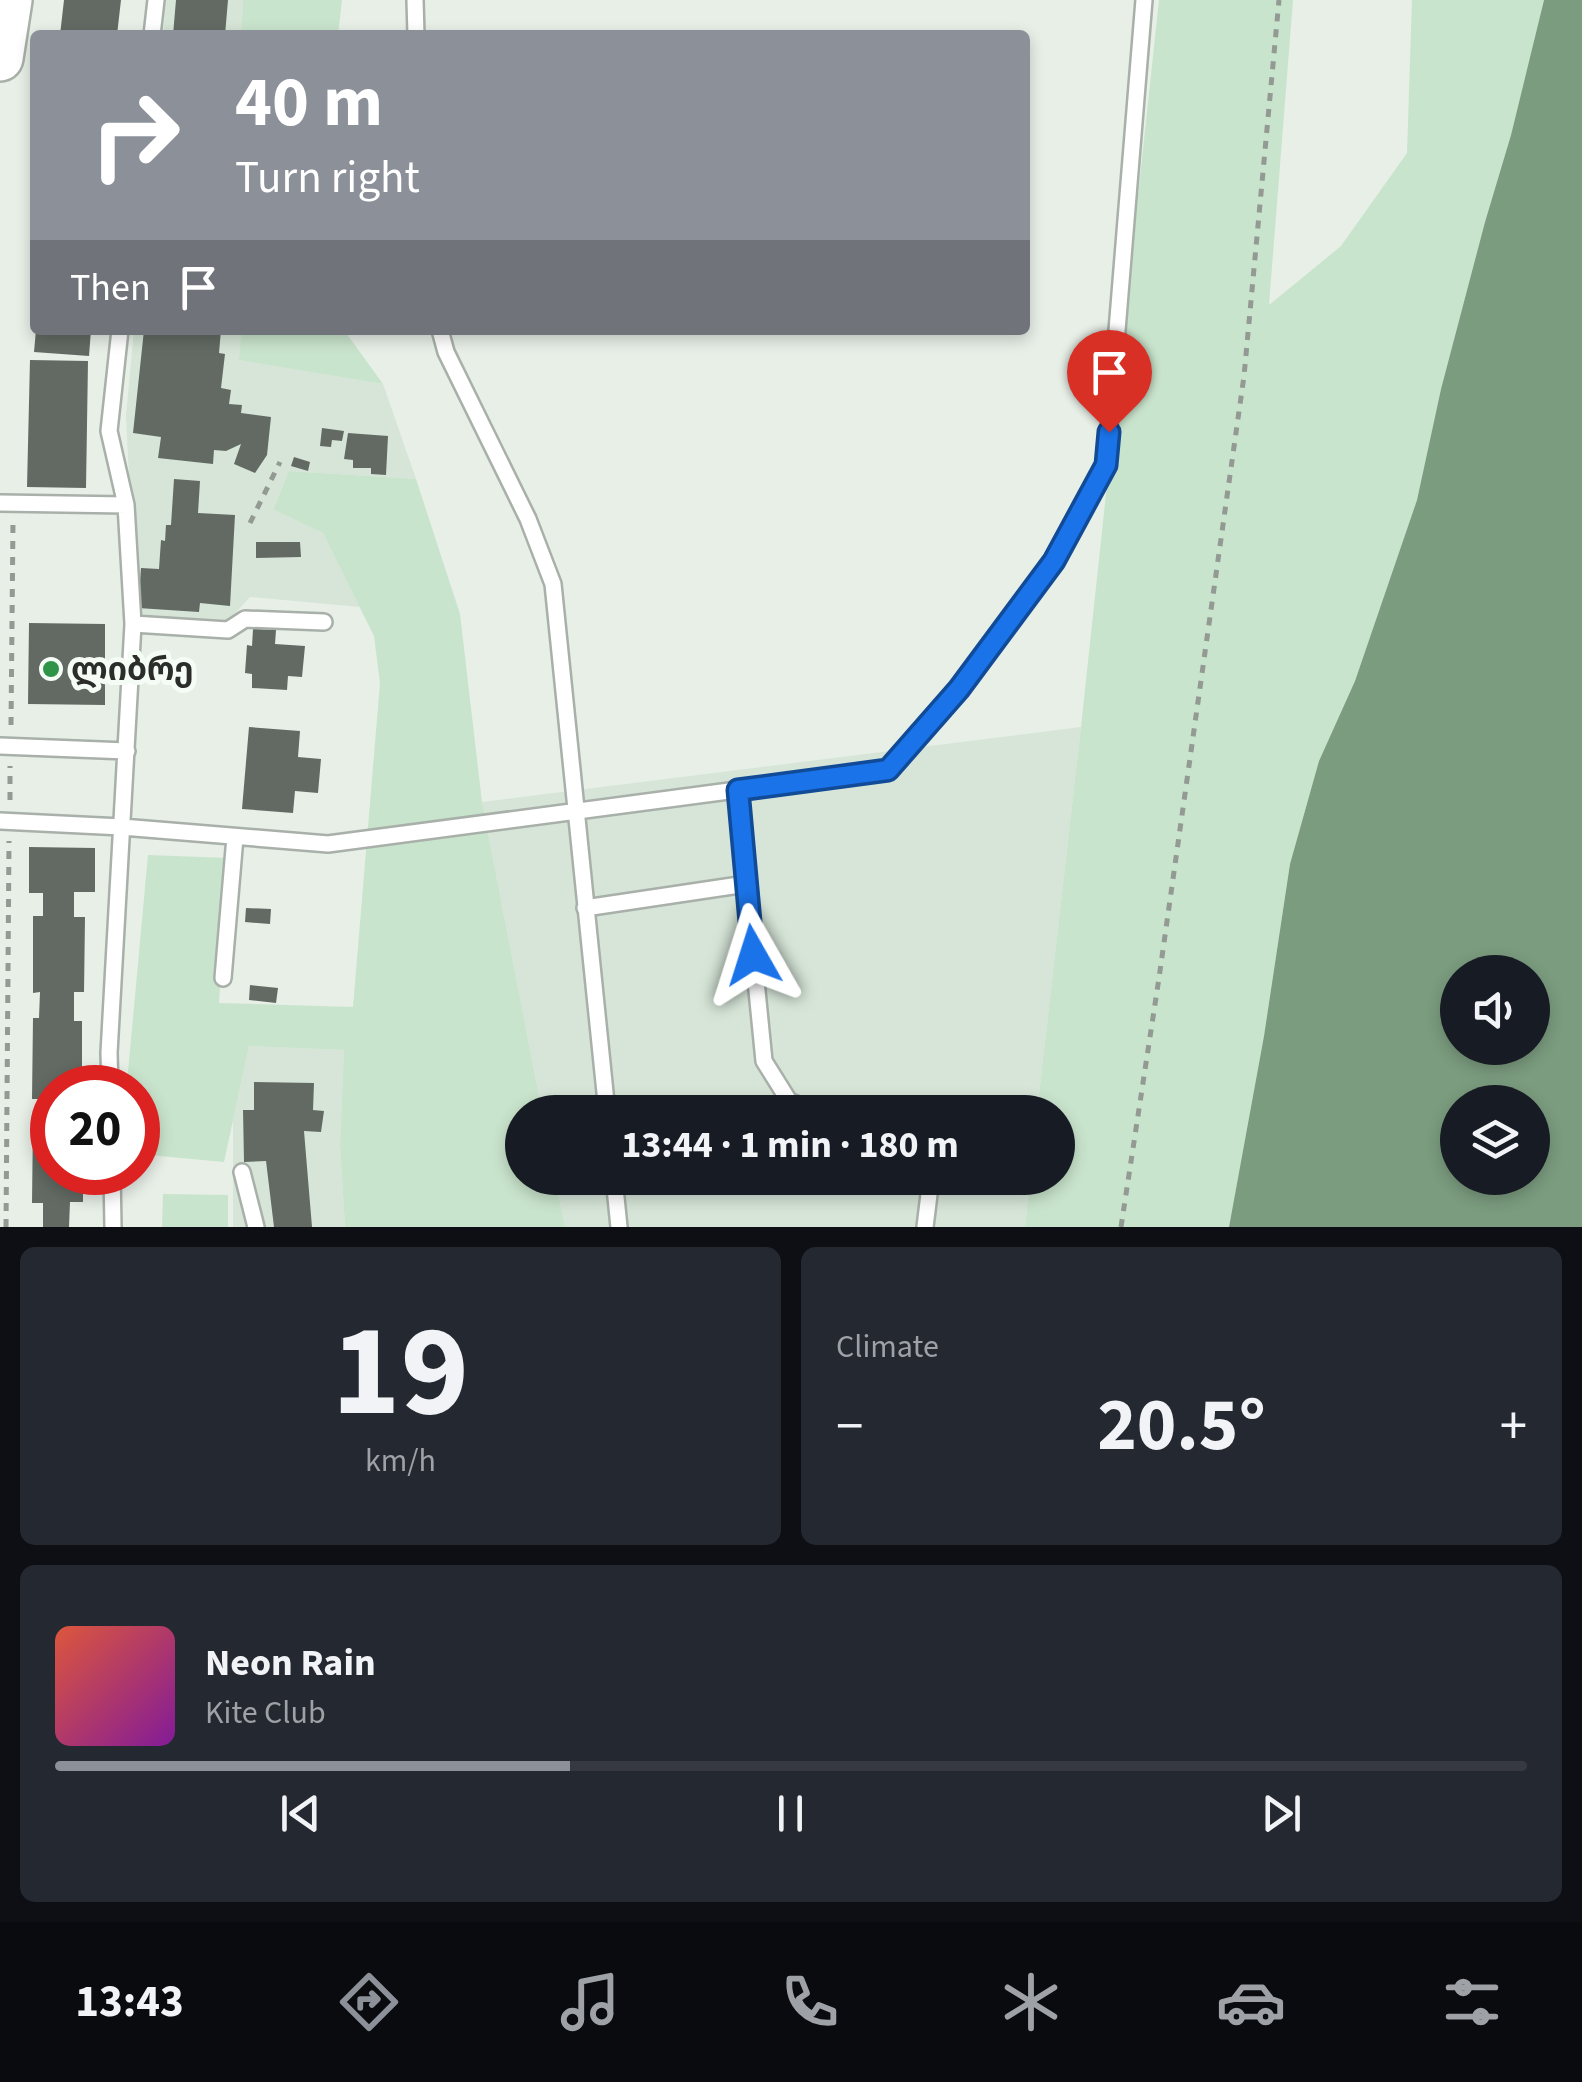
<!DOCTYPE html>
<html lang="en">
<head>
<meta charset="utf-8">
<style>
	:root { --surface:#171b24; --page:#242831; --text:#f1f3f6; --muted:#9ea1a6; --line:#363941; --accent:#8c9099 }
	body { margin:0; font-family:"Source Sans 3","Noto Sans Georgian",sans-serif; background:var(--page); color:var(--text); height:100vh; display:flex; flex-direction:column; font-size:38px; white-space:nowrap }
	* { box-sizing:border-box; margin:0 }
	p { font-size:32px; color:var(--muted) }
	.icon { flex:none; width:55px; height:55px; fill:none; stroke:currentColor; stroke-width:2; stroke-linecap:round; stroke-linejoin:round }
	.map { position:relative; height:1227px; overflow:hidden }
	.details { display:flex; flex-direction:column; gap:20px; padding:20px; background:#0d0f14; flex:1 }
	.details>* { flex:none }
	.banner { position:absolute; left:30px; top:30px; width:1000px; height:305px; border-radius:10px; box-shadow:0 5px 15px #0003; background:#8c9099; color:#fff; overflow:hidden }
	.fabs { position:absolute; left:1440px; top:955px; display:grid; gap:20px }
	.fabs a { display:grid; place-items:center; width:110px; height:110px; border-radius:50%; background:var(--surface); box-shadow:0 5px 15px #0003; font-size:50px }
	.speed { position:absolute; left:30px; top:1065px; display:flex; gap:20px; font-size:50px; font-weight:700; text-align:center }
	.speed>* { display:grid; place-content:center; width:130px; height:130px; border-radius:50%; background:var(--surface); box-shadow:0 5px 15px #0003; line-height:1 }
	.speed .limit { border:15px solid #d22; background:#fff; color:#111 }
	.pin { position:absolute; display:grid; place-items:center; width:85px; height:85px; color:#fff; margin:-102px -42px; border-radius:50% 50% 50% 0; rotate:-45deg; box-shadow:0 0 10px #0007 }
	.pin .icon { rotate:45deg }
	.me { position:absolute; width:110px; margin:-55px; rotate:354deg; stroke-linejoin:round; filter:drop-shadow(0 0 8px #0008) }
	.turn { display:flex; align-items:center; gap:35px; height:210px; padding:0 40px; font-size:45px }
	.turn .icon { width:130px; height:130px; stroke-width:2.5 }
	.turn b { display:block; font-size:70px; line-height:85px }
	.then { display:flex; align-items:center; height:95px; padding:0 40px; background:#0003; gap:20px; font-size:38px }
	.big { font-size:75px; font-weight:700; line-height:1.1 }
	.details .widget { flex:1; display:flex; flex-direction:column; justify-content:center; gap:15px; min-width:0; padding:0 35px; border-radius:15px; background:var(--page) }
	.details .dial { align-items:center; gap:0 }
	.dial b { font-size:130px; line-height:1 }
	.song { display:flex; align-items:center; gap:30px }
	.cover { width:120px; height:120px; border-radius:15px; background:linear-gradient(135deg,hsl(10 70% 55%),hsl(290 70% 35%)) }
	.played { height:10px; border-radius:5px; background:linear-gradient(90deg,var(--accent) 35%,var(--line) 35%) }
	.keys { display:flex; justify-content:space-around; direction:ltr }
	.heat { display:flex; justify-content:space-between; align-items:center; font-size:55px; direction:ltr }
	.details .tiles { flex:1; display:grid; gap:20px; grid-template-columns:1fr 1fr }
	.widget:last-child { grid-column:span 2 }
	.trip { position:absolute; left:505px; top:1095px; width:570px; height:100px; border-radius:50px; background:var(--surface); box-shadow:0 5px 15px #0003; font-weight:700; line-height:100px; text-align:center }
	.dock { display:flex; height:160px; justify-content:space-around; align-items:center; background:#090b0e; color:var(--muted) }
	.dock .icon { width:70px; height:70px }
	.dock .on { color:var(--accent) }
	.dock b { font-size:45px; color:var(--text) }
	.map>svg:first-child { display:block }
</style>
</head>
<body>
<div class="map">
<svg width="1582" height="1227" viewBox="0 0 1582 1227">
	<rect width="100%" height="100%" fill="#e7efe7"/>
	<!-- built -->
	<path fill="#d6e5d8" d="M166 0H243L241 35H163Z
		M134 330H242L240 360 383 384 416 479 289 471 273 508 323 533 360 607 250 597 225 624 136 617 126 416Z
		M1081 727 1037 1112H542L482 802Z
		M249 1046 344 1050 340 1145 345 1227H233V1120Z
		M555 1178H1030L1025 1227H565Z"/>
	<!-- green -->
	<path fill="#c9e4cc" d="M243 0H342L338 35H241Z
		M1159 0H1293L1269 305 1341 246 1407 153 1412 0H1544L1511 135 1485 222 1441 389 1417 500 1355 681 1319 761 1290 864 1264 1036 1229 1227H1025L1030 1178H1058V1112H1037L1081 727Z
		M242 330H344L383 384 239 360Z
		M289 471 416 479 460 614 482 802 542 1112H522V1178H555L565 1227H345L340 1145 344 1050 249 1046 224 1162 138 1154V1088H127V1083L148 855 228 858 219 1003 353 1007 380 683 374 636 323 533 273 509Z
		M163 1194 228 1195V1227H162Z"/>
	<!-- water -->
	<path fill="#7b9c7f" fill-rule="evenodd" d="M1544 0H1582V1227H1229L1264 1036 1290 864 1319 761 1355 681 1417 500 1441 389 1485 222 1511 135ZM1458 972H1532V1048H1458ZM1458 1102H1532V1178H1458Z"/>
	<!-- building -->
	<path fill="#636a63" d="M64 0H121L117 35H60Z
		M176 0H228L225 35H173Z
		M36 330H91L89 356 34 352Z
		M144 330H221L219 353 225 354 221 388 231 390 229 404 242 405 241 413 271 417 267 455 255 473 234 464 241 444 226 451 214 450 213 464 158 458 161 437 133 433Z
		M30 360 88 361 86 488 27 487Z
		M322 428 344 431 342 441 332 440 331 447 320 446Z
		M348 433 388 436 386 475 371 474V468H353V460L344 459Z
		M294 457 310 462 308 471 291 466Z
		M174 479 200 481 198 513 235 515 230 606 200 603 199 612 138 608 141 568 159 569 161 540 165 541 166 525H171Z
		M256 542H300L301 557 256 558Z
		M29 623 105 624V705L28 704Z
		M253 629 276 630 275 644 305 646 302 677 288 676 287 690 252 688V674L245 673 247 645 252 646Z
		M249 727 300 731 298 757 321 759 318 793 295 791 293 813 242 809Z
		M29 847 95 848V892H74V917H85L84 992H74V1021H82V1088H52V1172H83V1202H70L69 1227H43V1203H32L33 1120H41V1099H32L33 1018H39L40 992 33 993V916H43V893H29Z
		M246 908 271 909 270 924 245 922Z
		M250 985 278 988 276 1003 249 1000Z
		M254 1082 314 1083 313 1110 324 1111 321 1132 304 1131 312 1227H274L266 1161 244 1162 243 1110H254Z"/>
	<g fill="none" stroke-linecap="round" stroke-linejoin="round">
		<!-- service casing -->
		<g stroke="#a8b0a9" stroke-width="20">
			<path id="service" d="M415 0 416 35
				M152 35 156 0
				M440 330 446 352 528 519 553 584 607 1112
				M0 503 126 505
				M133 624 228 630 245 619 324 622
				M0 746 127 751
				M737 790 764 1061 789 1101 816 1112
				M0 821 122 827 328 844 888 770 959 689 1053 561 1106 465 1144 0
				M585 908 746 884
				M223 978 235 837
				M110 1088 109 1053 133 624 126 505 109 431 120 330
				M112 1172 113 1227
				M242 1172 256 1227
				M614 1178 619 1227
				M925 1227 931 1178"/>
		</g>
		<!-- secondary casing -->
		<g stroke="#a8b0a9" stroke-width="50">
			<path id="secondary" d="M0 58 9 0"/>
		</g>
		<!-- path -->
		<path stroke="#939993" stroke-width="5" stroke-dasharray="8 8" stroke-linecap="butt" d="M250 523 280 462
			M11 725 13 521
			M10 800V766
			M6 1227 9 841
			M1121 1227 1159 978 1244 376 1279 0"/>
		<!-- service -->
		<use href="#service" stroke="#fff" stroke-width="15"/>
		<!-- secondary -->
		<use href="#secondary" stroke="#fff" stroke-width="45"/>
	</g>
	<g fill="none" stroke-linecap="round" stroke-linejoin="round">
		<!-- route casing -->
		<g stroke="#114b97" stroke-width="25">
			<path id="route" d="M753 955 738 790 888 770 959 689 1054 561 1106 465 1109 432"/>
		</g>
		<!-- route -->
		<use href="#route" stroke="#1a73e8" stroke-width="18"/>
	</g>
	<!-- markers -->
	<circle fill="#2f9348" stroke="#f4fcf5" stroke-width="4" cx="51" cy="669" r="10"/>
	<g text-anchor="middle" stroke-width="10" stroke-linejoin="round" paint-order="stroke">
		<!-- poi labels -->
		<g font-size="32" font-weight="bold" fill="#2a2d2a" stroke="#f4fcf5" text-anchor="start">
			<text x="71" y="680">ლიბრე</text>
		</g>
	</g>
</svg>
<div class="fabs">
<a><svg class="icon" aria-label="sound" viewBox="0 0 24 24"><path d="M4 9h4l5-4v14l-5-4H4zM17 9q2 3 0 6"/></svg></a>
<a><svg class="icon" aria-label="layers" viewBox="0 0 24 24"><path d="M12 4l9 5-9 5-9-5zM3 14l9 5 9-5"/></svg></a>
</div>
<div class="speed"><div class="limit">20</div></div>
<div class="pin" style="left:1109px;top:432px;background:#d93025"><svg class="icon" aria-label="arrive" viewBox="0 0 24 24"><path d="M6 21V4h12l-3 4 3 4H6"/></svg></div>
<svg class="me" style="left:753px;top:955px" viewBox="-20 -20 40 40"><path d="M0-17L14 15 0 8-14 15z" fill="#1a73e8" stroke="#fff" stroke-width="4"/></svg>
<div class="trip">13:44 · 1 min · 180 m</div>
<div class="banner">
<div class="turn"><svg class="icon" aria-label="right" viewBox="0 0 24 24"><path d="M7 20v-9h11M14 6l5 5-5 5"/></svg><div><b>40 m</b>Turn right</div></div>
<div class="then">Then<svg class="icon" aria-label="arrive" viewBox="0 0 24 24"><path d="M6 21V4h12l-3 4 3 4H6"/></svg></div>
</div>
</div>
<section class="details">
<div class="tiles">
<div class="widget dial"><b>19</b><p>km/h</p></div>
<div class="widget"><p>Climate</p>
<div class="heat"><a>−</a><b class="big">20.5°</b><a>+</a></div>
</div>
<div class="widget">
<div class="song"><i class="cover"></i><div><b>Neon Rain</b><p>Kite Club</p></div></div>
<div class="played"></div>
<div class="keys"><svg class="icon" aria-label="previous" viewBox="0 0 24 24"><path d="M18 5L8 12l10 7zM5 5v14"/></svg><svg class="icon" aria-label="pause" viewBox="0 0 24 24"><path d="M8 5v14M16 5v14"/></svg><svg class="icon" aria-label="next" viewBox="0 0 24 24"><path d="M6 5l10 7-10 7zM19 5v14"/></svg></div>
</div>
</div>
</section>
<nav class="dock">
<b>13:43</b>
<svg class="icon on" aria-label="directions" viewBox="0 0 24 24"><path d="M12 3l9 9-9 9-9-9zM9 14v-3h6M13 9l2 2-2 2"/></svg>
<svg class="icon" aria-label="music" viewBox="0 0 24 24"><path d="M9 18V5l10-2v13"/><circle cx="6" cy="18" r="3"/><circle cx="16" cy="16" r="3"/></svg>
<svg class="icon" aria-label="phone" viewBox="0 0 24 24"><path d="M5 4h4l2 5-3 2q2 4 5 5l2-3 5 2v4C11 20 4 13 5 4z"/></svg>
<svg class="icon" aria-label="climate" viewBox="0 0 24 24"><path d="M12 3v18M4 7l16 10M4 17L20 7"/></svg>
<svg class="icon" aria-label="car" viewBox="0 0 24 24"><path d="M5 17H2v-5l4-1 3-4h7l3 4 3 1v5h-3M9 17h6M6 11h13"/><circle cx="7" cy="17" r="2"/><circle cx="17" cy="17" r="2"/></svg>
<svg class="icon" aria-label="filters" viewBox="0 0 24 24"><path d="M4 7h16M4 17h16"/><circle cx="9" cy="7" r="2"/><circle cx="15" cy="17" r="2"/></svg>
</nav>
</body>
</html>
